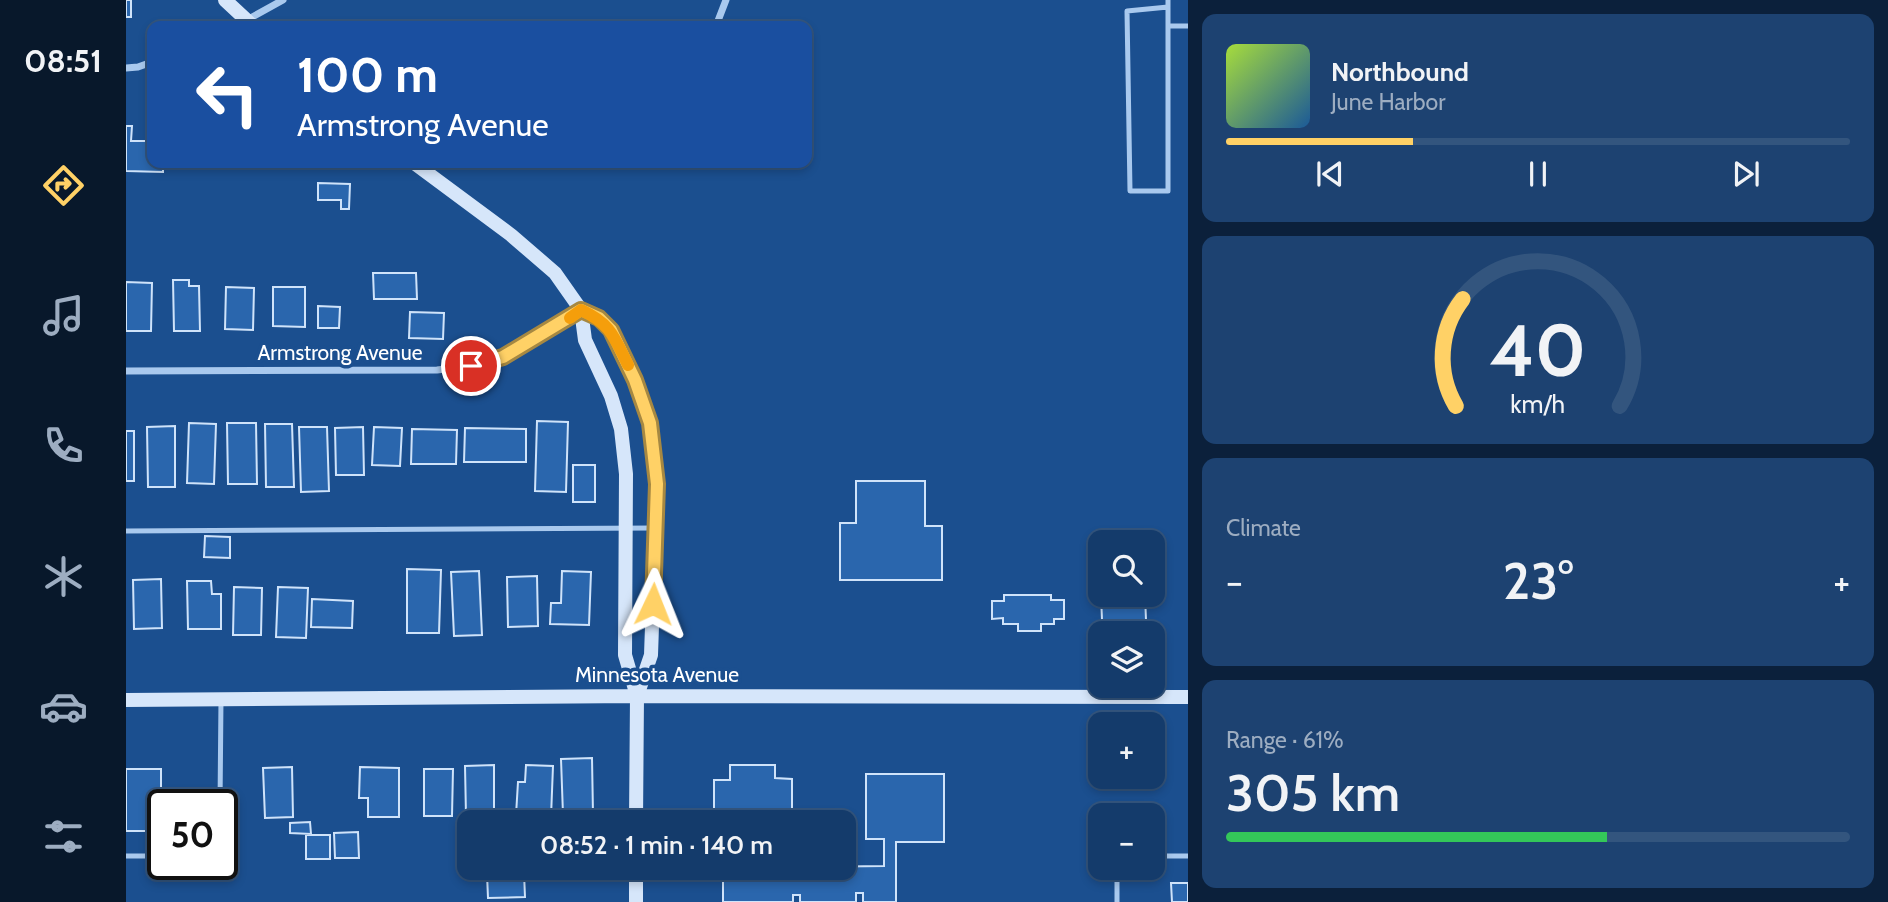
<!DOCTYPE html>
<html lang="en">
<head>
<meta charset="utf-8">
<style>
	:root { --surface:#143b6b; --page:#1d4271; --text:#f1f3f6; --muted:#9dadc1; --line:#33557e; --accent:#ffd166 }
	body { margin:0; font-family:Cabin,sans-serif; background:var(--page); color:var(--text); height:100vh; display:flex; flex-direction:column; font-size:26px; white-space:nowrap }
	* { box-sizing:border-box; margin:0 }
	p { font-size:23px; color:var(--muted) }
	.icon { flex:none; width:38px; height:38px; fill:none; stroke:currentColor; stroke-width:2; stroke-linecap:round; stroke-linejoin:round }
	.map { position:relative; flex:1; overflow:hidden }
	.drawer { display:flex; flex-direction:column; gap:14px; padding:14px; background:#0b203b; width:700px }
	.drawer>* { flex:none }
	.hud { position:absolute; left:21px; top:21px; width:665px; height:147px; border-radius:14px; box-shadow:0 4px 10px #0003,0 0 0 2px var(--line); background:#1a4fa0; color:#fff; overflow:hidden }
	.buttons { position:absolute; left:962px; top:530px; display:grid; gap:14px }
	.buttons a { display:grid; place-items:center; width:77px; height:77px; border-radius:14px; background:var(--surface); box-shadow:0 4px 10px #0003,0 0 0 2px var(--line); font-size:35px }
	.speed { position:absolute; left:21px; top:789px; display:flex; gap:14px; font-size:35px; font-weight:700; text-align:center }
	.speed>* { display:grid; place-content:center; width:91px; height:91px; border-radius:50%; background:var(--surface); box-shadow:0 4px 10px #0003,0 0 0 2px var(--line); line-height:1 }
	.speed .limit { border:4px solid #111; border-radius:10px; background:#fff; color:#111 }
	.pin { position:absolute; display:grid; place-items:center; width:60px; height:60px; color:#fff; margin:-30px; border:4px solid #fff; border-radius:50%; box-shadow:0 2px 7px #0007 }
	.me { position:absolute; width:77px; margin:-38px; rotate:2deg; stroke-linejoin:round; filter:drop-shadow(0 0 5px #0008) }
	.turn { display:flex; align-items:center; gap:24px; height:147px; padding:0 35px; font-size:32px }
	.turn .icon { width:91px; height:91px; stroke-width:2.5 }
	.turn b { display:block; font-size:49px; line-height:60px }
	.big { font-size:52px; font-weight:600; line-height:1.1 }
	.drawer .card { flex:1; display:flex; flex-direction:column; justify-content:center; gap:10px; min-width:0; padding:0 24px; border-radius:14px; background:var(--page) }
	.drawer .dial { align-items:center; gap:0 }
	.dial svg { height:182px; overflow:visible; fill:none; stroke:var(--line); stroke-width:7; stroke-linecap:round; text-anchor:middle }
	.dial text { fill:var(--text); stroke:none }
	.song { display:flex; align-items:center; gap:21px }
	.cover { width:84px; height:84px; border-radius:10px; background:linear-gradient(135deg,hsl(80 70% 55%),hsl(210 70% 35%)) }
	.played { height:7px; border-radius:4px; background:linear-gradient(90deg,var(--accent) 30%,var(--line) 30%) }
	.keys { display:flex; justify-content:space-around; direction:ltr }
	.heat { display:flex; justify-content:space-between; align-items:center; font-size:38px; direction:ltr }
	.charge { height:10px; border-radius:5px; background:linear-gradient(90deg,#34c759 61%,var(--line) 0) }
	.trip { position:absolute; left:331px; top:810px; width:399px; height:70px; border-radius:14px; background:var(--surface); box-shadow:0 4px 10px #0003,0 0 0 2px var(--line); font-weight:600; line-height:70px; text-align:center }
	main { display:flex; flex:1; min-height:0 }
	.tabs { display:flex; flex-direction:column; width:126px; justify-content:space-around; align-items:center; background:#08182b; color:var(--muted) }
	.tabs .icon { width:49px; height:49px }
	.tabs .on { color:var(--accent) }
	.tabs b { font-size:32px; color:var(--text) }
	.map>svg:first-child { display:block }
</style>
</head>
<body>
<main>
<nav class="tabs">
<b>08:51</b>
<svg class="icon on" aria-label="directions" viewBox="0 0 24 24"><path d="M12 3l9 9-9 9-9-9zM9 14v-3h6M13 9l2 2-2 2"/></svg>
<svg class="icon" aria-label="music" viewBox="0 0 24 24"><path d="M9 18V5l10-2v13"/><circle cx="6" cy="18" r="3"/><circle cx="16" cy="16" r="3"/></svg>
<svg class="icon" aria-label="phone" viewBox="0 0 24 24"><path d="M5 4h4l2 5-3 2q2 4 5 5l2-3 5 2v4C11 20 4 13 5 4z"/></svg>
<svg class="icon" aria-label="climate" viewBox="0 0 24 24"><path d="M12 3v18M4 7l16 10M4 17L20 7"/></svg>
<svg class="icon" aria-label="car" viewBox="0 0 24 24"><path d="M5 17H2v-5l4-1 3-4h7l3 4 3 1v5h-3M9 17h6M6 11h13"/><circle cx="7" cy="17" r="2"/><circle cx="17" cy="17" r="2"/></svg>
<svg class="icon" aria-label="filters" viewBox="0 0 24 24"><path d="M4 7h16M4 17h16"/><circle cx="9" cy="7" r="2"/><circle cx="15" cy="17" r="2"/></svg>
</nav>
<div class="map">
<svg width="1062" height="902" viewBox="0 0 1062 902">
	<rect width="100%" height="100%" fill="#1b4f8f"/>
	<!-- building -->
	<path fill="#2a66ad" stroke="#cfe3fa" stroke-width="2" d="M0 0H5V17H0Z
		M0 126H6L5 141H26V163H37V172L0 171Z
		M118 163H147L148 168H118Z
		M192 183 224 184 223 209H215V200H192Z
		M247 273H290L291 299H248Z
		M47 280H63V286H73L74 331H48Z
		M0 282 26 283 25 331H0Z
		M100 287 128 288 127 330 99 329Z
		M147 287H179V327L147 326Z
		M192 306 214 307 213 328H192Z
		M284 312 318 313 317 339 283 338Z
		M411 421 442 422 440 492 409 491Z
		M63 423 90 424 88 484 61 483Z
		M101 423H130L131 484H102Z
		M139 424H166L168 487H140Z
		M49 426V487H22L21 427Z
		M173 427H201L203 491 175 492Z
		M237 427 238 475H210L209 428Z
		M248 427 276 428 274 466 246 465Z
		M339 428 400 429V462H338Z
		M286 429 331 430 330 464H285Z
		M0 431H8V481H0Z
		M447 465H469V502H447Z
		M730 481H799V526H816V580H714V523H730Z
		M79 536 104 537V558L78 557Z
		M281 569 315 570 313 633H281Z
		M353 571 356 635 328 636 325 572Z
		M436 571 465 572 463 625 424 624 425 603H435Z
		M411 576 412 626 382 627 381 577Z
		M35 579 36 628 8 629 7 580Z
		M61 581H85L86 594H95V629H62Z
		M108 587 136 588 135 635H107Z
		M152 587 182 588 180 638 150 637Z
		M878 595H925V600H938V619H928V624H915V631H892V624H877V618L866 619V601H878Z
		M975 595H1019L1020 620H976Z
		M186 599 227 601 226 628 185 627Z
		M466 758 467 814 437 815 435 759Z
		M368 765V815L340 816 339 766Z
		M400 765 427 766 425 817 390 815 392 782H399Z
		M604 765H649V778L666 779V813H652V822H601V810H588V780H604Z
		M166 767 167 817 139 818 137 768Z
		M234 767 273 768V817H242V798H233Z
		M0 769H35V831H0Z
		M298 769H327L326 816H298Z
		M740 774H818V842H770V902H737V893H730V902H674V895H667V902H597V868L758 866V839H740Z
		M184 822 185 834 164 833V823Z
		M232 832 233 858H209L208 833Z
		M180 835H204V859H180Z
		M398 873 399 897 362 898 361 874Z
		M1045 883H1062V902H1046Z"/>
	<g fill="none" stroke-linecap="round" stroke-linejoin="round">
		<!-- lane -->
		<path stroke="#a9c9ee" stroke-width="5" d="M1042 0V191H1004L1001 11 1042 7
			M1042 26H1062
			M0 531 529 528
			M94 805 95 699
			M0 856H37
			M1027 856H1062
			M991 868V902"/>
		<!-- street -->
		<path stroke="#a9c9ee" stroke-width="7" d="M110 26 157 0
			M590 26 600 0
			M0 68 12 67 26 62
			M0 371 311 370 345 366 377 357 455 311"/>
		<!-- secondary -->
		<path stroke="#d6e6fa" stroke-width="14" d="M99 0 127 26
			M288 163 385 235 429 273 455 310 473 319 485 330 509 380 525 423 531 484 525 655 511 696
			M455 310 459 340 485 396 495 429 500 474 499 655 511 696 510 822
			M0 700 511 696 1062 697
			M510 902V868"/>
	</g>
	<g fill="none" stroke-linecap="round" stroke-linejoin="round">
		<!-- route casing -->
		<g stroke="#a68842" stroke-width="18">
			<path id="route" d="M345 366 377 357 455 310 473 318 485 330 509 380 524 423 531 484 527 604"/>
		</g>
		<!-- route -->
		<use href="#route" stroke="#ffd166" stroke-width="12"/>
		<!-- slow -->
		<path stroke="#f59e0b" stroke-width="12" d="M444 318 455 310C485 324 488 337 502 365"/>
	</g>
	<g text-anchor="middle" stroke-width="7" stroke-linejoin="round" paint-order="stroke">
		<!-- street labels -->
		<g font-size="21" fill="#fff" stroke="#1b4f8f">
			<text x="214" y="360">Armstrong Avenue</text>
			<text x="531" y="682">Minnesota Avenue</text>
		</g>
	</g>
</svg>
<div class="buttons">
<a><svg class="icon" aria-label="search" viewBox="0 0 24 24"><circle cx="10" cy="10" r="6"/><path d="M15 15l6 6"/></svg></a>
<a><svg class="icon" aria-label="layers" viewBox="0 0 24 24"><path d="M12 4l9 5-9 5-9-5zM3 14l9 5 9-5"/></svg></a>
<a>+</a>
<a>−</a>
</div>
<div class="speed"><div class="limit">50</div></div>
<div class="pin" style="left:345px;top:366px;background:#d93025"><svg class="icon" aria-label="arrive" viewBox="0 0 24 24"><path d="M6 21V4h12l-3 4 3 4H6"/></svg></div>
<svg class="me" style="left:527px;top:604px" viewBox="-20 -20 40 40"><path d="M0-17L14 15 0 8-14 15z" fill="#ffd166" stroke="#fff" stroke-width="4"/></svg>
<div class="trip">08:52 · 1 min · 140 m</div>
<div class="hud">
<div class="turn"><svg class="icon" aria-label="left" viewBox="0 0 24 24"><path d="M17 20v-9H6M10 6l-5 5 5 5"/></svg><div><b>100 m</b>Armstrong Avenue</div></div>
</div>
</div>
<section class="drawer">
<div class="card">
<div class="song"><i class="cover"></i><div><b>Northbound</b><p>June Harbor</p></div></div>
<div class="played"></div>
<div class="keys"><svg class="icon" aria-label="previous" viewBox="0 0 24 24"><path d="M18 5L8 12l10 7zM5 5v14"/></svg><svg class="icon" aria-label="pause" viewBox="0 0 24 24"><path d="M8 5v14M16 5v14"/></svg><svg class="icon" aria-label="next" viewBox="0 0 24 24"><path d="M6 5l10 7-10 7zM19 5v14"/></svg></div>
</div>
<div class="card dial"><svg viewBox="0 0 100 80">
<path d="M14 69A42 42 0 1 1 86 69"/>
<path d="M14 69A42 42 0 0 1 17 22" stroke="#ffd166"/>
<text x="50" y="56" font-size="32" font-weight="700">40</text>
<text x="50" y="72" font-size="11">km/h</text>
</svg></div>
<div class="card"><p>Climate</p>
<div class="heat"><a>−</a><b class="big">23°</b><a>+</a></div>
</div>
<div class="card"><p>Range · 61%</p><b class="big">305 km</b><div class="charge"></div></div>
</section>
</main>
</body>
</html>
